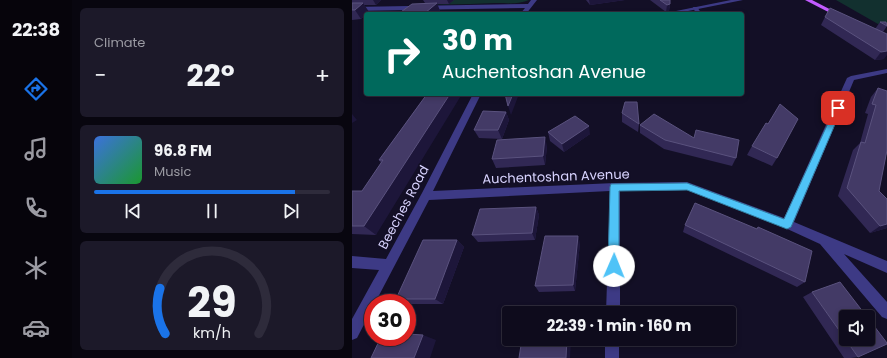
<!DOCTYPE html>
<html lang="en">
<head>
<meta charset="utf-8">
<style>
	:root { --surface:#0e0b1c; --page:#1c1929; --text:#f1f3f6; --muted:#9b9ba3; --line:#2e2b3b; --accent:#1a73e8 }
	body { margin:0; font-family:Poppins,sans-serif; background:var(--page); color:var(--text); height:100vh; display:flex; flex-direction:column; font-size:15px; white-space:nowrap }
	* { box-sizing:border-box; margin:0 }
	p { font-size:13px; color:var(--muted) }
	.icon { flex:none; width:22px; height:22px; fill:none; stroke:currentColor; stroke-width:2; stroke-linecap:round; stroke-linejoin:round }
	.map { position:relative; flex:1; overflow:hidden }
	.drawer { display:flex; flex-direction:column; gap:8px; padding:8px; background:#08060f; width:280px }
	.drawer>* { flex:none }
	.top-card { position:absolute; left:12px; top:12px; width:380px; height:84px; border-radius:4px; box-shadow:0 2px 6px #0003,0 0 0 1px var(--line); background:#00695c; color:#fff; overflow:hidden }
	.buttons { position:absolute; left:487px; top:310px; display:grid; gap:8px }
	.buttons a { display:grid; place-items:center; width:36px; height:36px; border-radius:4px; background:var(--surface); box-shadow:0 2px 6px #0003,0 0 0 1px var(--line); font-size:20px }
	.speed { position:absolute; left:12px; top:294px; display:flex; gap:8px; font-size:20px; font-weight:700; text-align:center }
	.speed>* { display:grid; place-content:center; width:52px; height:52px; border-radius:50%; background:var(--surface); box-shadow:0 2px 6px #0003,0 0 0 1px var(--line); line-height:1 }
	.speed .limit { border:6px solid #d22; background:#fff; color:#111 }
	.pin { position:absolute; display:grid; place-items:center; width:34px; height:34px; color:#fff; margin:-17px; border-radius:8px; box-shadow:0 2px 6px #0006 }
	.me { position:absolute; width:44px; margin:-22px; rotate:1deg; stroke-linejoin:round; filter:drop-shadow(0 0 3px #0008) }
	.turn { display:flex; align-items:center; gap:14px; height:84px; padding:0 12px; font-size:18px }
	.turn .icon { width:52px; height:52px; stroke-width:2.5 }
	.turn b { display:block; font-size:28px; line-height:34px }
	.big { font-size:30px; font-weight:700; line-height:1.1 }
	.drawer .tile { flex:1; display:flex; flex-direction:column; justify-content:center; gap:6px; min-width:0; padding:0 14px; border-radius:6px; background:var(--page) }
	.drawer .dial { align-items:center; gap:0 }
	.dial svg { height:104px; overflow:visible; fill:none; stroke:var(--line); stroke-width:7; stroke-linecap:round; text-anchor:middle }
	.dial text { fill:var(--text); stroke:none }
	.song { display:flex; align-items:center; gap:12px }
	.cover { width:48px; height:48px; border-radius:6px; background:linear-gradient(135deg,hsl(220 70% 55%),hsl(130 70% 35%)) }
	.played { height:4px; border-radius:2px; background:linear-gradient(90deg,var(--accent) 85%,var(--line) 85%) }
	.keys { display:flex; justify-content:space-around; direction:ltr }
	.heat { display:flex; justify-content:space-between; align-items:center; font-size:22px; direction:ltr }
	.trip { position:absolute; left:150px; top:306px; width:234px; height:40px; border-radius:4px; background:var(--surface); box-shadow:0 2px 6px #0003,0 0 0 1px var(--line); font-weight:700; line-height:40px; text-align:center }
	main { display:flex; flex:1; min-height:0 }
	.tabs { display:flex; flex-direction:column; width:72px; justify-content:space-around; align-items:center; background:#06040b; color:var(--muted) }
	.tabs .icon { width:28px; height:28px }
	.tabs .on { color:var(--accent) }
	.tabs b { font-size:18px; color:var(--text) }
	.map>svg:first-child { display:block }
</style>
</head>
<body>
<main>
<nav class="tabs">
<b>22:38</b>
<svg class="icon on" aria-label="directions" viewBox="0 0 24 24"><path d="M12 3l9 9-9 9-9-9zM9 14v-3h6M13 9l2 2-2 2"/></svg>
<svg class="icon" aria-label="music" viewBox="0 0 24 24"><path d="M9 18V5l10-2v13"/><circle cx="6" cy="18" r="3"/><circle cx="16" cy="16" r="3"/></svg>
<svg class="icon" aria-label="phone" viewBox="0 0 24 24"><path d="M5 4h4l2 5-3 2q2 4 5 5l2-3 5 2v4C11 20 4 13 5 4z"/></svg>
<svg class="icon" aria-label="climate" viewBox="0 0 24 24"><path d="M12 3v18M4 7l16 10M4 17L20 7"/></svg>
<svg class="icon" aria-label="car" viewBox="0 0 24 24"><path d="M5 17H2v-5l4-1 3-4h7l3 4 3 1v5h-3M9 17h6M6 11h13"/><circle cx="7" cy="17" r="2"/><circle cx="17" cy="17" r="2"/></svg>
</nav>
<section class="drawer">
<div class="tile"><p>Climate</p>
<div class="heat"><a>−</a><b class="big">22°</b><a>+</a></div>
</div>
<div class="tile">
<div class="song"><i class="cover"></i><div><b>96.8 FM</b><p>Music</p></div></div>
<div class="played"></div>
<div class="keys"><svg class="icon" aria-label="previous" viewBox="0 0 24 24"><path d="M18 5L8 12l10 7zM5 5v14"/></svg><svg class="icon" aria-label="pause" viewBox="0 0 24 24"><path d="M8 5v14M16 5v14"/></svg><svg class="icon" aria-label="next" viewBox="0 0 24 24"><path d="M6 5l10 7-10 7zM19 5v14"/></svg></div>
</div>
<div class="tile dial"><svg viewBox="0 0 100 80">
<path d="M14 69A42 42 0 1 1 86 69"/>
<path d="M14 69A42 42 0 0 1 10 34" stroke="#1a73e8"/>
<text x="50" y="56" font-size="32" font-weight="700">29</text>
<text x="50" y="72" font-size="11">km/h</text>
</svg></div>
</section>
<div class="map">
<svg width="535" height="358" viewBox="0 0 535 358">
	<rect width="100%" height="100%" fill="#130f26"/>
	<!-- green -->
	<path fill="#12302f" d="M78 0H177C163 5 158 3 143 3 120 4 97 5 73 4Z
		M484 0H535V23L526 24Z"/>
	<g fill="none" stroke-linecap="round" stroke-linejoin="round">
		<!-- lane -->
		<path fill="#3d3a85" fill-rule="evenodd" d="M341 7H345L350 14H344Z"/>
		<!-- street -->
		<path fill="#3d3a85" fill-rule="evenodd" d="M179 0H185L174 14H168L173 8 0 11V7L176 4Z
			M379 0H391L321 14H309Z
			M535 69V73L502 80 442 222 535 261V273L492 254 535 302V319L530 317 468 244 431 227 335 190 268 191V313H254L258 191 77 200 23 303H21V307L5 338 0 340V319L27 270 0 268V256L34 259 70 193 121 94H129L81 191 263 183 335 182 432 218 495 78 499 76Z
			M253 339H267V358H253Z"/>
		<!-- primary -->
		<path fill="#c25bff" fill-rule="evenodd" d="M453 0H460L491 16 486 17Z"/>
	</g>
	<!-- wall -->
	<path fill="#312854" d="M0 0H29L24 5H12L17 12 9 19 0 20Z
		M71 0H102L97 4H85L88 11 87 12H127V14H46L73 3Z
		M234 0H273L238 5Z
		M298 0H318V4L317 11 314 12Z
		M473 17 523 29 528 22 535 26 531 32 532 59 523 60 469 25Z
		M526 88 535 91V154L534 155 527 191 535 228 518 233 486 196 501 150 508 143 516 114 513 113 519 97Z
		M75 94 24 235 0 234V191H10L29 163 27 160Z
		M154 112 157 120 150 139 127 138 122 130Z
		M270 113 287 124 286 132 270 122Z
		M288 125 342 138 384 158 380 166 312 149 288 133Z
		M196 132 238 134 212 152 198 141Z
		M195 146 193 165 144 168 140 159Z
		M400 146 425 158 420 166 395 155Z
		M184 207 187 215 183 240 126 242 120 235Z
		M333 225 405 229 406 227 453 282 445 287 331 232Z
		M105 240 112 247 91 304H55V303H53L44 299Z
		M228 243 223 291 187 292 183 286Z
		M460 292 506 357 499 358H492L451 297Z"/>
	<!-- shaded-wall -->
	<path fill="#1d163a" d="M21 0H29L24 5Z
		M95 0H102L97 4Z
		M237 0H273L238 5Z
		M11 3 17 12 9 19 3 10Z
		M85 3 88 11 85 14 73 13Z
		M318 4 317 11 314 12 315 5Z
		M535 51V55L532 59 523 60 529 52Z
		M98 94H110L24 235 12 226Z
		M161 94H167L159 115 156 106Z
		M154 112 157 120 150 139 146 130Z
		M0 114 5 120 0 123Z
		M237 126 238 134 212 152 210 144Z
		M193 137 195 146 193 165 191 156Z
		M184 207 187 215 183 240 180 233Z
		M535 224V228L518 233 528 226Z
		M226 236 228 243 223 291 221 285Z
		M105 240 112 247 91 304 83 299Z
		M71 335 84 340 78 358H62Z
		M215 339H219L218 358H214Z"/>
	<!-- building -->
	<path fill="#433a66" stroke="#5a527e" d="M308 0H318V4L315 5Z
		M0 3H11L3 10H0Z
		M85 3 73 13 127 12 125 14H46L60 4Z
		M478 8 535 34V51L529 52 473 17Z
		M528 22H534L535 26Z
		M526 88 535 91V150L527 191 535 199V224L528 226 495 188 509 142 513 143 524 105 520 104Z
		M75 94H98L12 226H0V191H10L31 160H27Z
		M153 94H161L156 106Z
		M273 102H285L287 124 270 113Z
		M428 104 446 119 425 158 400 146 414 123 416 124Z
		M131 111 154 112 146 130H122Z
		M302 114 342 138 344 130 387 140 384 158 313 140 288 125Z
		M223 116 237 126 210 144 196 132Z
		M193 137 191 156 140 159 145 140Z
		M343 203 405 229 406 227 460 251 453 282 333 225Z
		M184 207 180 233 120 235 128 209Z
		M193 236H226L221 285 183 286Z
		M71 240H105L83 299H44Z
		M488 282 515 317H494V339H516V318L535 343V344L506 357 460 292Z
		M55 334 71 335 62 358H19L29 337H55Z
		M170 339H215L214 358H167Z"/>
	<!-- route -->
	<path fill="#4fc3f7" stroke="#337fa1" d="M486 105 490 108 439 227 435 229 335 190 267 191V266L265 270 262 271 258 270 256 266 258 187 259 184 335 183 432 219 483 108Z"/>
	<g text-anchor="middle" stroke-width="3.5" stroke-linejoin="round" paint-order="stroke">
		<!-- street labels -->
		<g font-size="13" fill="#d9d4ff" stroke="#130f26">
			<text transform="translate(204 176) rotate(-2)" y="5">Auchentoshan Avenue</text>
			<text transform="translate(51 207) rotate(-62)" y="5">Beeches Road</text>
		</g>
	</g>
</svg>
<div class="buttons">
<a><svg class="icon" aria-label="sound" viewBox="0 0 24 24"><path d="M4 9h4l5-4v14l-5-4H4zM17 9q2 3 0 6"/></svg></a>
</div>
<div class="speed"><div class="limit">30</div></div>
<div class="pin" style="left:486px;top:108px;background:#d93025"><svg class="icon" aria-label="arrive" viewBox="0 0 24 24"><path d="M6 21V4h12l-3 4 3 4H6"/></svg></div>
<svg class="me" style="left:262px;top:266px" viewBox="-20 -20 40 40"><circle r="19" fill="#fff"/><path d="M0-13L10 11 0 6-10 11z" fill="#4fc3f7"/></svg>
<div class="trip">22:39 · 1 min · 160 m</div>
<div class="top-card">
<div class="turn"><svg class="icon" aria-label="right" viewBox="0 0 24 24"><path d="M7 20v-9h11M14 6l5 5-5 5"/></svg><div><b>30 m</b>Auchentoshan Avenue</div></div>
</div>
</div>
</main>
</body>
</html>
